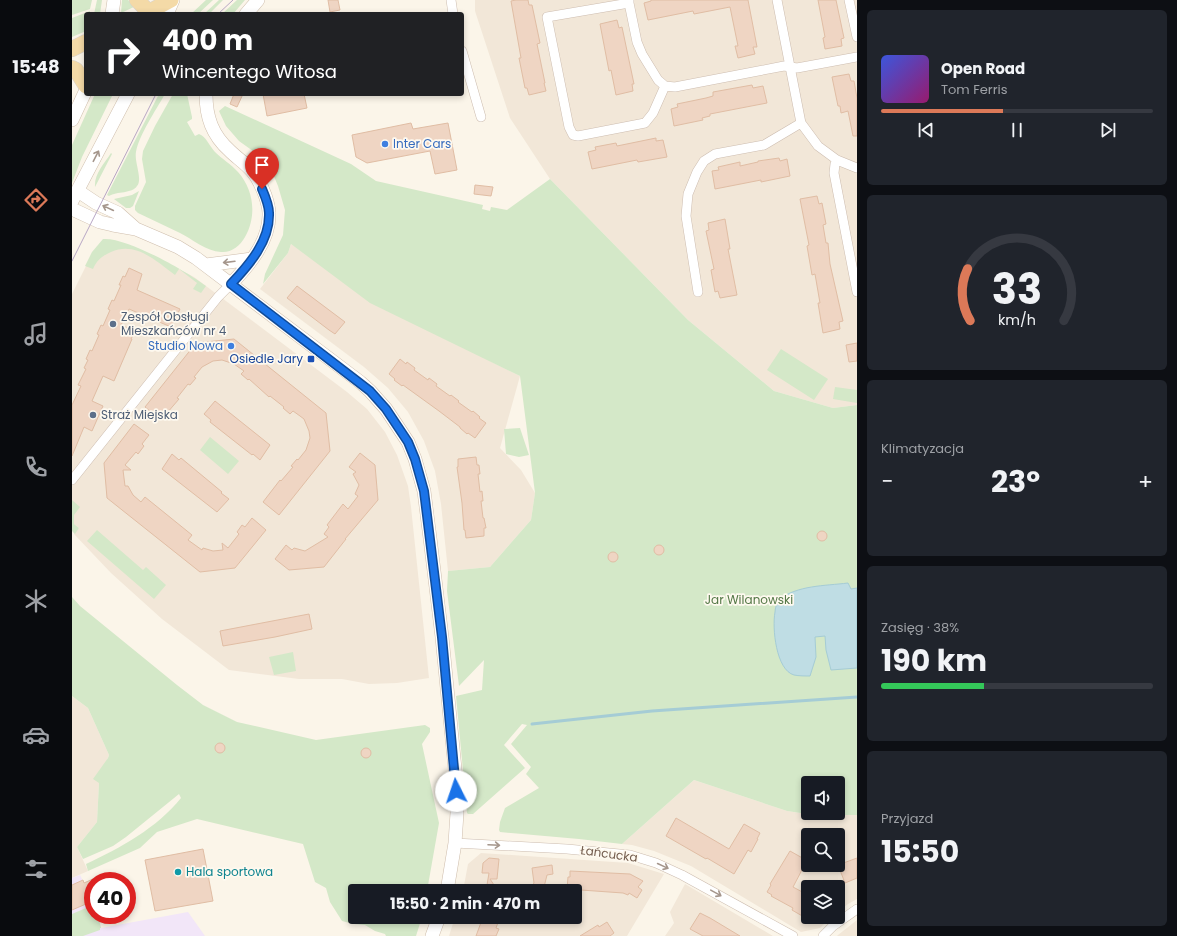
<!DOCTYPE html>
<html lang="pl">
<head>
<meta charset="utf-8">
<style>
	:root { --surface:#171b24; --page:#20242c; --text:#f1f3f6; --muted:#9ea1a6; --line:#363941; --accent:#dc7958 }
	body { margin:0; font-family:Poppins,sans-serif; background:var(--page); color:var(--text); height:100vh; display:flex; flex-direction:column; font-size:15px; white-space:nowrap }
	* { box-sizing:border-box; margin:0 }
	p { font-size:13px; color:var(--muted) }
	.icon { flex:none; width:22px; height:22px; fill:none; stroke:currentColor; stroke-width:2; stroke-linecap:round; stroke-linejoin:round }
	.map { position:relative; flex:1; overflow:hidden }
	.side { display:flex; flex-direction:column; gap:10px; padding:10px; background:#0d0f14; width:320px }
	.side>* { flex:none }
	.top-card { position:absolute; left:12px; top:12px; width:380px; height:84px; border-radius:4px; box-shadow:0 2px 6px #0003; background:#202124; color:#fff; overflow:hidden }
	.controls { position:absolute; left:729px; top:776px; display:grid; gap:8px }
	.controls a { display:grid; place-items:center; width:44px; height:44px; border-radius:4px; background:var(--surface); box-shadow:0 2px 6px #0003; font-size:20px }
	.speed { position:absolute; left:12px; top:872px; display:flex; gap:8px; font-size:20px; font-weight:700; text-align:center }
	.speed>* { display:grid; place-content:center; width:52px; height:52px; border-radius:50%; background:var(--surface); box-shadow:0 2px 6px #0003; line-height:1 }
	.speed .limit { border:6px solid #d22; background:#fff; color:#111 }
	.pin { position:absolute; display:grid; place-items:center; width:34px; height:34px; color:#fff; margin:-41px -17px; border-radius:50% 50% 50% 0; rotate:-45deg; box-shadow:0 0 4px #0007 }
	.pin .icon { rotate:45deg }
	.me { position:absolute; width:44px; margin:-22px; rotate:356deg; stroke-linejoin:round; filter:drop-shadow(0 0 3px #0008) }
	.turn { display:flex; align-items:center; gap:14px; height:84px; padding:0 12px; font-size:18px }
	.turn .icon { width:52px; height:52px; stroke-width:2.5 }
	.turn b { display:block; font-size:28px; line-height:34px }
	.big { font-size:30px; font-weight:700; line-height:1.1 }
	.side .tile { flex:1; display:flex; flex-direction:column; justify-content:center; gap:6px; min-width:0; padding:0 14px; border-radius:6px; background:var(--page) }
	.side .dial { align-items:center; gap:0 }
	.dial svg { height:104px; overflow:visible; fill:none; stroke:var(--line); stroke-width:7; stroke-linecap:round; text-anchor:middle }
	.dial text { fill:var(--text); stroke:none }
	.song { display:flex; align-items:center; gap:12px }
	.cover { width:48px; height:48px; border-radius:6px; background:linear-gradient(135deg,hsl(230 70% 55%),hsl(320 70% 35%)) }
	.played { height:4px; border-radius:2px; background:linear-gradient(90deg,var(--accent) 45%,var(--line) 45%) }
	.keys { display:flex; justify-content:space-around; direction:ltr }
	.heat { display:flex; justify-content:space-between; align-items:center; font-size:22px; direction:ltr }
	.charge { height:6px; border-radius:3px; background:linear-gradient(90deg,#34c759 38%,var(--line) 0) }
	.trip { position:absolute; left:276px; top:884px; width:234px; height:40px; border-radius:4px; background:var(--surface); box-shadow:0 2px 6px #0003; font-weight:700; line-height:40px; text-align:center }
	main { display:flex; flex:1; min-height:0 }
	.dock { display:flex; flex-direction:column; width:72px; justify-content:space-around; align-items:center; background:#090b0e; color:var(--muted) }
	.dock .icon { width:28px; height:28px }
	.dock .active { color:var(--accent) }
	.dock b { font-size:18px; color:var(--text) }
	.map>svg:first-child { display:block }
</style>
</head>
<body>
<main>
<nav class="dock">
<b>15:48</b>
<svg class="icon active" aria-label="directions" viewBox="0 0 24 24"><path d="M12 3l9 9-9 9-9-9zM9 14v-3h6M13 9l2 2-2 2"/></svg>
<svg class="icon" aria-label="music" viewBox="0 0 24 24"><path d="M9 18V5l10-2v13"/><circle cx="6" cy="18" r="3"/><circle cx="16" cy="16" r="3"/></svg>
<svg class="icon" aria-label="phone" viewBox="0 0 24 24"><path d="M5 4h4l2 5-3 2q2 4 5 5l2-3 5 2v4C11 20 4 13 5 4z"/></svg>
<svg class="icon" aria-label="climate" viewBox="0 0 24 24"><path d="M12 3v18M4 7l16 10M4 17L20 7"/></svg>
<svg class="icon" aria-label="car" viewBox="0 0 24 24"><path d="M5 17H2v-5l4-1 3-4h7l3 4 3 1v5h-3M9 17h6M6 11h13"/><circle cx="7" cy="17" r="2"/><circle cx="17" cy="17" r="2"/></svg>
<svg class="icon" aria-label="filters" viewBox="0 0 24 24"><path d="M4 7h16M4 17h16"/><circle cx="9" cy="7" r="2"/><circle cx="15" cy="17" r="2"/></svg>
</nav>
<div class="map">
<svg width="785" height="936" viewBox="0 0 785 936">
	<rect width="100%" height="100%" fill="#fbf5e9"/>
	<!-- residential -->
	<path fill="#f2e7d8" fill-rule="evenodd" d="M403 0H785V405L761 408 702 391 616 320 478 179 438 118 403 11Z
		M219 244 420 362 448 376 428 448 449 470 463 493 459 520 418 567 376 571 369 504 363 471 352 441 336 412 316 388 292 367 188 289 216 253Z
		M55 245 93 262 122 277 275 392 295 409 313 432 325 455 336 486 339 507 357 678 325 683 297 684 270 679H227L157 670 90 619 39 573 2 534 7 528 2 524 0 503V294L19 256Z
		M0 696 16 708 37 755 27 783 25 822 5 847 16 871 0 878Z
		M622 780 715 811 742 815H785V899L776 904 766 912V887H736V917H759L748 928 729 932 619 866 582 851 560 845 550 844ZM736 835H766V865H736Z
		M409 853 556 863 592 874 555 936H377L383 917H503V891H391L396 864Z
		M613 884 701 936H593L602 923 598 912Z
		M785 920V936H765L766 935Z"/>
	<!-- education -->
	<path fill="#f2e6f8" d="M8 875 12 883 23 878 24 881H21V901L14 904 16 907 21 905V915H26L29 928 116 912 133 936H0V878Z"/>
	<!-- green -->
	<path fill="#d4e8c8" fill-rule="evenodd" d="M0 0H20L18 9 0 15Z
		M25 0H30L28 14H22Z
		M50 0H56L64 6 49 13Z
		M134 0H141L126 14H119Z
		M147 0H151L137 14H132Z
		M165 0H173L161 14H150Z
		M18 11V14H14V31L0 37V18Z
		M23 94H41L10 157 0 183V145Z
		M87 94H93C84 110 67 135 64 152 62 162 71 179 65 186 60 194 45 191 37 196L35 195Z
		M101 94H115L120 117V119L115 122 123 136 127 134C134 136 138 147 143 152 150 159 159 164 166 172 182 190 185 216 173 237 168 246 159 253 149 252 134 251 120 239 108 233 94 226 80 220 66 213L63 210V206L74 182 70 159 71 151 83 126Z
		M153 106 279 164 304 181 411 205 410 209 418 211 419 207 435 210 478 179 616 320 702 391 761 408 785 405V815H742L715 811 622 780 550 844 507 839 428 832 427 830 428 822 433 808 467 788 454 774 459 767 439 744 455 725 450 724 432 745 453 768 401 814H396L395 813 384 696 410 690 412 660 387 686 375 591 376 571 418 567 459 520 463 493 448 376 298 303 219 244 216 253 191 284 193 274 211 235 213 210 206 186 196 162 167 141 154 126 147 111ZM736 783H766V813H736Z
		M39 153 40 154 23 187C22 174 32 164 39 153Z
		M67 191 61 206 58 208H54L42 199 60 195Z
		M31 239C55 237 114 271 134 286L129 293 121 289 125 283 107 269 103 275C84 261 64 241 39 252 30 256 25 260 21 269L13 266 20 252Z
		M709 349 756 379 742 400 695 370Z
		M763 387 785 390V403L761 399Z
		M448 428 457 455 447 457 434 454 432 429Z
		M138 437 167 461 156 474 128 450Z
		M0 500 8 507 2 515V524L7 528 3 534 0 531Z
		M25 530 71 570 74 567 94 585 82 599 15 541Z
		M0 597 8 606 105 685 131 705 165 722 244 740 353 725 358 728V732L350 744 367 823 355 891H283V917H350L344 936H314L313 934 303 931 293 925 282 924 270 921 258 902 254 888 243 882 231 844 125 819 85 832 68 848 16 871 14 864C48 848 85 828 109 798L107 794 54 837 41 846 11 859 5 847 25 822 27 783 21 779 36 758 37 755 16 708 0 696Z
		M221 652 224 671 202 675 197 657Z
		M21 905V915H26L29 928H28V930L11 936H0V914Z"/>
	<!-- water -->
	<path fill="#bfdde4" stroke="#a5ccd5" d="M776 583 779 589 785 588V668L759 670 754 650 753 636 743 637 744 657 738 676C733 676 727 676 722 675 704 670 700 628 703 612 703 608 705 604 706 600 726 585 752 586 776 583Z"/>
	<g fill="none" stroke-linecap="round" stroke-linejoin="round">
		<!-- stream -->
		<path stroke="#a5ccd5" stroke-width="3" d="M460 724 580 711 785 697"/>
	</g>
	<!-- building -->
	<path fill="#efd5c3" stroke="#e0bda4" d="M256 0H266L268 10 258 12Z
		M444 0H456L457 5H460L468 43 465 44 473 83H472L474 91 457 95 455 88H453L447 58H449L439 1Z
		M579 0H676L685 47H681L683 54 666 58 663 46H666L658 7 622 14 621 11 576 20 572 3 579 1Z
		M746 0H764L772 38 769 39 770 46 753 49 751 38 753 37Z
		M545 20 547 28 550 27 562 84H560L561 91 544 95 539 70 537 71 528 24Z
		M777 74 779 81H782L785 98V136H781L776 111 769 113 768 106H766L760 77Z
		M680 85 681 88 691 86 695 103 638 114V116L630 118 631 120 602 126 599 109 606 107 605 104 634 98 641 96V92Z
		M162 94H171L165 107 158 104Z
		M191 94H232L235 108 195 116Z
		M339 123 341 129 376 123 385 170 363 174 358 151 295 163 284 157 280 135Z
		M584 138V141L591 140 595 157 566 162 565 160 520 169 516 152 524 150 523 147 544 143 545 146Z
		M707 158 708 161 715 159 718 176 689 182V180L643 189 640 171 647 170 646 167 668 162V166L686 162V161Z
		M403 185 421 187 419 196 402 194Z
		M745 196 747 204 750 203 754 224 751 225 754 243H756L758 264 771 321 767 322 768 329 751 333 746 303H748L743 274 740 275 735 246 737 245 728 199Z
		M653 219 658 249H656L665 295 648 298 646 291 643 292 639 270 642 269 634 231 637 230 636 223Z
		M57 268 70 274 65 290 108 309 99 327 57 309 49 325 63 331 59 339H60L42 381 31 376 20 401 31 406 20 431 12 427 0 456V405L9 386 6 385 14 369 12 368 16 360 14 359 18 350 20 351 27 335 25 334 29 325 31 326 38 310 36 309 40 300 42 301 49 285H47L51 276 53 277Z
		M225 286 273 322 263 334 257 330 215 298Z
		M162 339 254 413 258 451 207 515 191 502 208 480 209 481 221 467 219 466 225 459 226 460 234 450 238 438 237 431 232 419 228 416 221 411 218 414 211 408 212 407 198 396 197 397 177 379 176 380 169 374 172 371 162 364 150 360 141 361 130 367 122 377 124 378 118 385 116 384 105 398 107 399 89 420 73 407 124 343Z
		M785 343V361L777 362 774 345Z
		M328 359 334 364 335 362 343 368 342 370 356 380 357 378 365 384 364 386 378 396 379 395 387 401 386 402 400 412 401 411 408 417 407 418 414 423 403 438 396 433 395 434 388 428V427L367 411 331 385 330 386 322 380 323 379 317 374Z
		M143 401 198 445 188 460 181 454 180 455 138 422 139 420 132 414Z
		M62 424 77 435 70 444 72 446 66 454 64 452 53 465 59 470H51L53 486H56L61 495 69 502 73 497 120 535 116 540 130 550 131 548 141 551 151 550 150 543 156 548 167 534 165 532 170 525 173 527 180 518 194 530 163 568 128 572 35 498 32 463Z
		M288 453 303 465 306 500 273 539H274L252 567 217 570 203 559 214 545 220 550 222 548 233 551 256 537 252 534 257 527 255 525 271 504 276 509 286 496 283 494 287 485 281 474 284 472 277 467Z
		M100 454 107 460 109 458 150 492 149 493 157 499 145 512 90 469Z
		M404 457 405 465H407L408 474H406L408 492 410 491 411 501H409L411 518H412L414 528H412V536L394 538 393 530H392L390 503 385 467H386V459Z
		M745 536a5 5 0 1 1 10 0a5 5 0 1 1-10 0Z
		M582 550a5 5 0 1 1 10 0a5 5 0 1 1-10 0Z
		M536 557a5 5 0 1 1 10 0a5 5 0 1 1-10 0Z
		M237 614 240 629 203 637 151 646 148 631Z
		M143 748a5 5 0 1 1 10 0a5 5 0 1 1-10 0Z
		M289 753a5 5 0 1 1 10 0a5 5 0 1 1-10 0Z
		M604 818 657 849 672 824 688 833 685 839H686L679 852 676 850 662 874 635 858 634 859 594 836Z
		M131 849 141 901 83 911 73 860Z
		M718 851 734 860 731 865 732 866 721 887 736 895V917L733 915 732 917 720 910 721 908 699 896 700 895 695 892 699 885 698 884Z
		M417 858 427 859 425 879H418L426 891H414L417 873H410L411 863Z
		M785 858V878L773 883 766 865Z
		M480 865 481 874 475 875 471 891H457L462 883 460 868Z
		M498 871 558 874 571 881 566 887 570 890 565 898 557 893 556 895 551 893 495 889 496 877H498Z
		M21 879V901L0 910V885L11 880 12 883Z
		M628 913 638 918 668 936H631L618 929Z
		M411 917H428L424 928 427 929 424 936H404Z
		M535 922 542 933 538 936H508L526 925 527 927Z"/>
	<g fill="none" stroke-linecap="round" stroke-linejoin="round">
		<!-- street casing -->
		<g stroke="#cdbdb0" stroke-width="10">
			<path id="street" d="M379 0 381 14
				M557 0V3L565 42 570 54 586 80 593 86 603 87 712 66 725 68 785 57
				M705 0 729 123 746 146 765 160 785 168
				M777 0 785 37
				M557 3 475 17 497 127 501 135 506 136 573 123 581 113 593 86
				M390 51 409 117
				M765 160 763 164 762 173 785 292
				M626 292 614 216 616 194 625 172 632 161 643 154 692 145 729 123
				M0 480 146 297 159 284
				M383 843 495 849 558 855 584 863 610 875 721 936
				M751 936 761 926 785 909"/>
		</g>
		<!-- secondary casing -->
		<g stroke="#cfbead" stroke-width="14">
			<path id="secondary" d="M40 14 42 0
				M95 14 101 0
				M174 14 186 0
				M134 94C134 117 140 135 158 151 165 158 173 163 180 171 186 178 190 187 193 195 195 201 197 207 197 213 198 241 177 265 159 284
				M0 120 14 90
				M6 191 24 203 46 213 64 229
				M0 201 56 94
				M0 209 28 222 41 225 64 229 106 247 124 258 288 382 298 391 314 409 336 442 343 459 352 491 358 538 370 637 384 779 385 813 383 843 375 891
				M134 265 180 259
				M360 936 367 917"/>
		</g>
		<!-- primary casing -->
		<g stroke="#d8d2cd" stroke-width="16">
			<path id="primary" d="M65 0 77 12
				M73 14 99 0
				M0 49 14 42
				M0 68 4 70 14 86"/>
		</g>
		<!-- street -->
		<use href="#street" stroke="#fff" stroke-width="9"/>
		<!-- secondary -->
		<use href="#secondary" stroke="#fff" stroke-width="13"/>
		<!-- primary -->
		<use href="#primary" stroke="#f4daa7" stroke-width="15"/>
		<!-- tram -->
		<path stroke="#b8a7c5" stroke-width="1" d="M146 14 161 0
			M0 261 84 94"/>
	</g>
	<!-- one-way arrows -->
	<defs><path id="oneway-shaft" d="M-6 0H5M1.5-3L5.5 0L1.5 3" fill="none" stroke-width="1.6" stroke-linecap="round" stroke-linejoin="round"/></defs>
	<g stroke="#a5968c">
		<use href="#oneway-shaft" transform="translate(24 156) rotate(-63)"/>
		<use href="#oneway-shaft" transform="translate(36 208) rotate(-155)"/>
		<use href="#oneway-shaft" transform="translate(157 262) rotate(173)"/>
		<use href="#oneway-shaft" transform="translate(422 845) rotate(3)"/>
		<use href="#oneway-shaft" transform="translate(591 866) rotate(25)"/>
		<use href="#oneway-shaft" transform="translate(644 893) rotate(29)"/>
	</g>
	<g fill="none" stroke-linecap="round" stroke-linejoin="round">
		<!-- route casing -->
		<g stroke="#114b97" stroke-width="10">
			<path id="route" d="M190 189C193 196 197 205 197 213 198 241 177 265 159 284L298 391 314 409 336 442 343 459 352 491 370 637 384 791"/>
		</g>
		<!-- route -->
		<use href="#route" stroke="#1a73e8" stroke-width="7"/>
	</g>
	<!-- markers -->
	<g fill="#3f7fe0" stroke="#fef9ef" stroke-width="1.5">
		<circle cx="313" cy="144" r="4"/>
		<circle cx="159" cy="346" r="4"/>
	</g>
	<g fill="#5c6f8a" stroke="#fef9ef" stroke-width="1.5">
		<circle cx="41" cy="324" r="4"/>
		<circle cx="21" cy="415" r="4"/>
	</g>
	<rect fill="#1a4fb4" stroke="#fef9ef" stroke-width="1.5" x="235" y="355" width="8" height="8" rx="2"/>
	<circle fill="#0f9aa8" stroke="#fef9ef" stroke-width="1.5" cx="106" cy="872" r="4"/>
	<g text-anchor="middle" stroke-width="3.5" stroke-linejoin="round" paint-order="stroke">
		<!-- shop labels -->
		<g font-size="12" fill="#366cbe" stroke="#fef9ef" text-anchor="start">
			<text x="321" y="148">Inter Cars</text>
			<text x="151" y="350" text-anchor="end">Studio Nowa</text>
		</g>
		<!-- service labels -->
		<g font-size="12" fill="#4e5e75" stroke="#fef9ef" text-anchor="start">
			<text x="49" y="321">Zespół Obsługi<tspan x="49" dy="14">Mieszkańców nr 4</tspan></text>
			<text x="29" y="419">Straż Miejska</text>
		</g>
		<!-- transit labels -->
		<g font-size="12" fill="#164399" stroke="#fef9ef" text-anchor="end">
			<text x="231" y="363">Osiedle Jary</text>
		</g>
		<!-- park labels -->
		<g font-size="12" fill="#547847" stroke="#fef9ef">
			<text x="677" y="604">Jar Wilanowski</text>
		</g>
		<!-- street labels -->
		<g font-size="12" fill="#745d4e" stroke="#fef9ef">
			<text transform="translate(537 854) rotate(8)" y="4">Łańcucka</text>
		</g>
		<!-- culture labels -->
		<g font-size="12" fill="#0d838f" stroke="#fef9ef" text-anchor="start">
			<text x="114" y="876">Hala sportowa</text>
		</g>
	</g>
</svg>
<div class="controls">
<a><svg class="icon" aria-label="sound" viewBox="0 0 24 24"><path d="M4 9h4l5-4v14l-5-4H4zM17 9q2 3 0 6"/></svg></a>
<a><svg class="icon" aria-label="search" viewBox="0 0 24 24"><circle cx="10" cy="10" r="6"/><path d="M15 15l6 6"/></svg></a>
<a><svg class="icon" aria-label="layers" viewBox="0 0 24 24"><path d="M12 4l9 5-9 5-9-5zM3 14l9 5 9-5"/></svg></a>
</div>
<div class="speed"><div class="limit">40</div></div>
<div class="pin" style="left:190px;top:189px;background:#d93025"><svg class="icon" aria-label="arrive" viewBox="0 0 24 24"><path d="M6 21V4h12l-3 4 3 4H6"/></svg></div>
<svg class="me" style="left:384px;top:791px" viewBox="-20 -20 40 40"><circle r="19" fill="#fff"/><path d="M0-13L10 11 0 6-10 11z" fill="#1a73e8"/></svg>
<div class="trip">15:50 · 2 min · 470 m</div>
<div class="top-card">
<div class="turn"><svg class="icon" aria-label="right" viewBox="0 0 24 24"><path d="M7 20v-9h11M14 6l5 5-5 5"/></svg><div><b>400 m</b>Wincentego Witosa</div></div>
</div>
</div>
<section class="side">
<div class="tile">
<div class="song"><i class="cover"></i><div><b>Open Road</b><p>Tom Ferris</p></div></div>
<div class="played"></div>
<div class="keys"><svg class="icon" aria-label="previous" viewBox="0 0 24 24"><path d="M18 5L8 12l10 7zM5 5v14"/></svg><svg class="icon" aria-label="pause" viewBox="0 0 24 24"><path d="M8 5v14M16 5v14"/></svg><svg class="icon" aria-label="next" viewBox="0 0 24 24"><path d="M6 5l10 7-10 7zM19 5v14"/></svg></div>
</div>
<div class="tile dial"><svg viewBox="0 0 100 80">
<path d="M14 69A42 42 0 1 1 86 69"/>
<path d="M14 69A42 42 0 0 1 12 29" stroke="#dc7958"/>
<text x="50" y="56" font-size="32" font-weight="700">33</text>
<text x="50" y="72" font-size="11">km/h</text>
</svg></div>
<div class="tile"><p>Klimatyzacja</p>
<div class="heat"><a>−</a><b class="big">23°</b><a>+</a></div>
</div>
<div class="tile"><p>Zasięg · 38%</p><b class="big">190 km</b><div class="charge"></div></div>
<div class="tile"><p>Przyjazd</p><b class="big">15:50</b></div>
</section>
</main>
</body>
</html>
